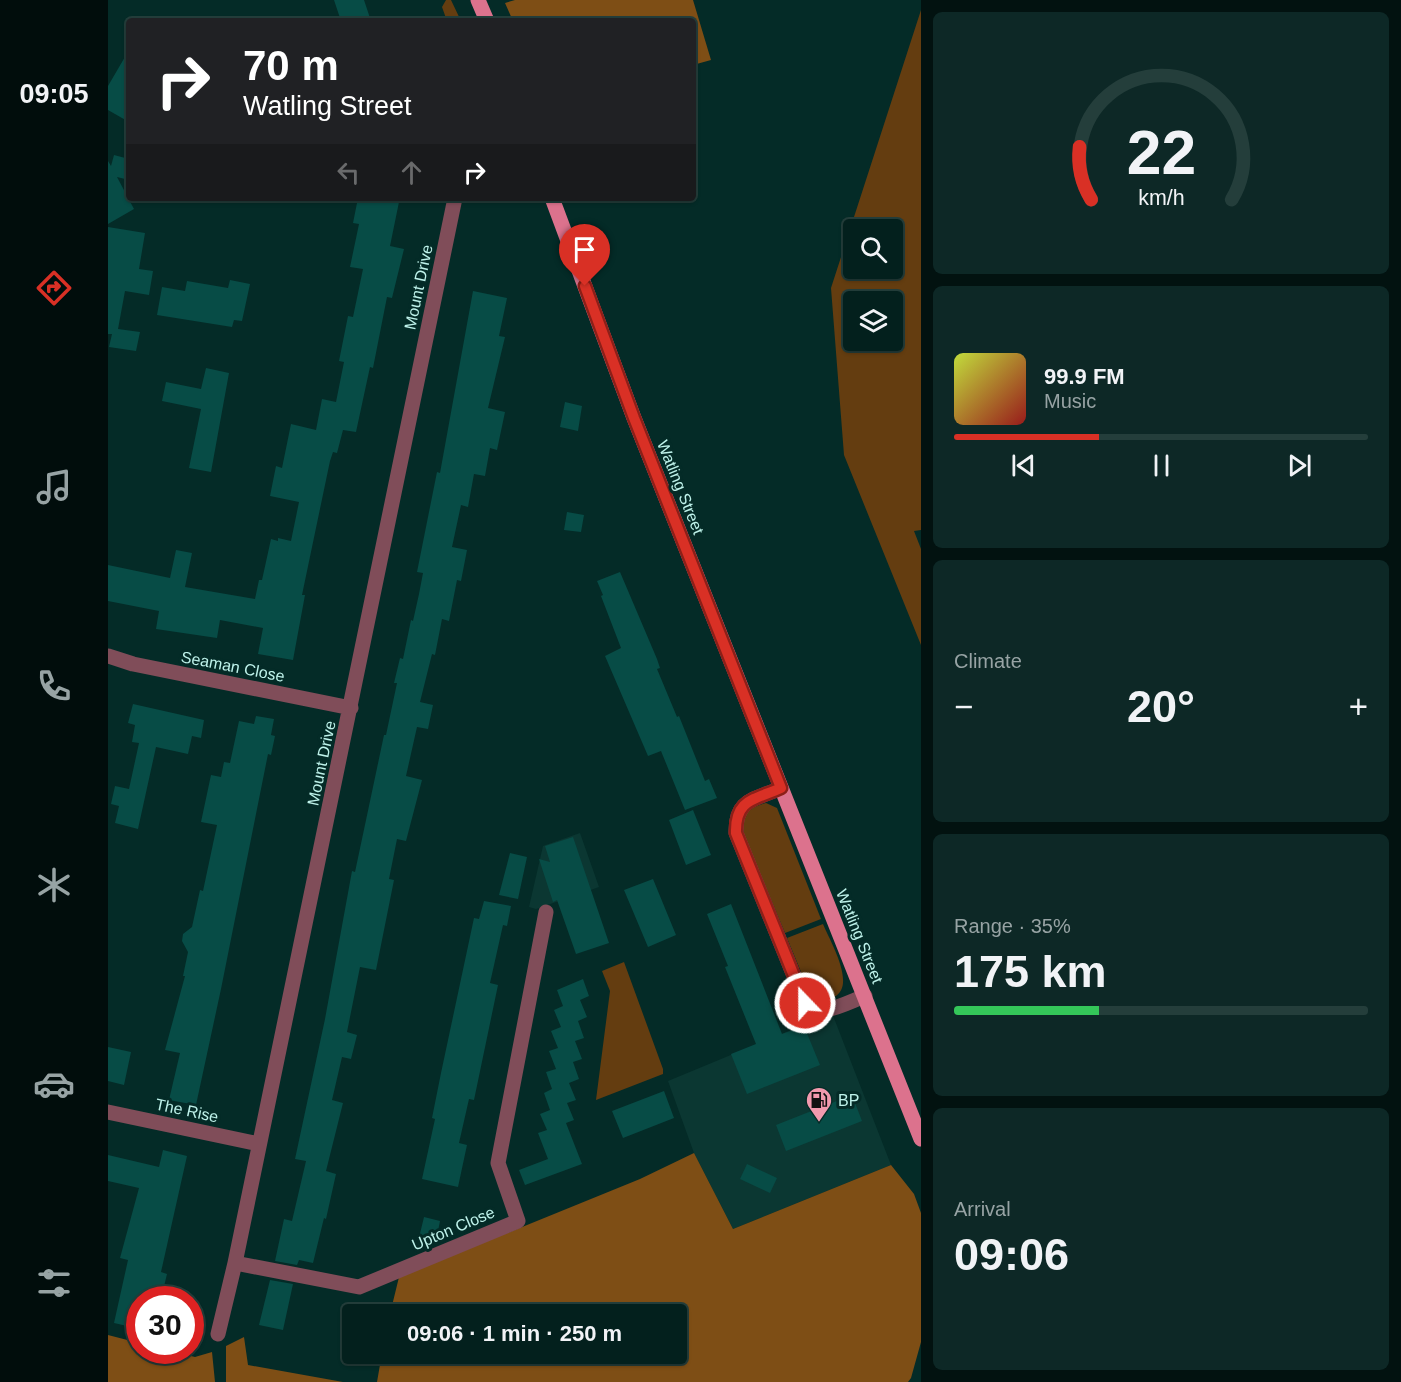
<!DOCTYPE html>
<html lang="en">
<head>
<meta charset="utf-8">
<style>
	:root { --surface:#03201d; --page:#0d2826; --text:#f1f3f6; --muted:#97a3a4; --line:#243e3b; --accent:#d93025 }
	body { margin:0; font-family:Helvetica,sans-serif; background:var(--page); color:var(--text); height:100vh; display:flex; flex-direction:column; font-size:22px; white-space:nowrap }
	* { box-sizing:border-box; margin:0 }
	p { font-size:20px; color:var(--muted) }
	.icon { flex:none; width:33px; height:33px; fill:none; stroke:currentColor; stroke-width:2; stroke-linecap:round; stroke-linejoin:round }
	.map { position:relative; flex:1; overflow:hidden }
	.drawer { display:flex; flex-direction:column; gap:12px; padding:12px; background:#021210; width:480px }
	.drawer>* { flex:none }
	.banner { position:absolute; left:18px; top:18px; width:570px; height:183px; border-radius:6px; box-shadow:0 2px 4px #0004,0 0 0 2px var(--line); background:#202124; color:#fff; overflow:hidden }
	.controls { position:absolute; left:735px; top:219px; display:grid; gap:12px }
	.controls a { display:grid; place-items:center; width:60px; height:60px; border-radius:6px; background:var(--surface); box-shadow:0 2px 4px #0004,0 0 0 2px var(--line); font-size:30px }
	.speed { position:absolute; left:18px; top:1286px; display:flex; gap:12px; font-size:30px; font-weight:700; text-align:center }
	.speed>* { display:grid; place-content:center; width:78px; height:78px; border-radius:50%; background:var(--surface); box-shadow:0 2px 4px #0004,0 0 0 2px var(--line); line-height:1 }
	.speed .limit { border:9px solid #d22; background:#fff; color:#111 }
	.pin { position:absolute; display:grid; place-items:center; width:51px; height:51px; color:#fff; margin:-62px -26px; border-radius:50% 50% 50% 0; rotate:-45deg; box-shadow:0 0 6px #0007 }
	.pin .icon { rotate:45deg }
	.me { position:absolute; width:66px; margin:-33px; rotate:338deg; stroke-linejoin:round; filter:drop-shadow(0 0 4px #0008) }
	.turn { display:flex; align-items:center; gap:21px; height:126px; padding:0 18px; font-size:27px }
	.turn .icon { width:78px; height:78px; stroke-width:2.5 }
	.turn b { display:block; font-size:42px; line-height:51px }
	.lanes { display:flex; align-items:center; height:57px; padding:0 18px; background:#0003; justify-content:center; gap:30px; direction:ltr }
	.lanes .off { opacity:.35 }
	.big { font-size:45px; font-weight:800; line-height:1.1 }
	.drawer .card { flex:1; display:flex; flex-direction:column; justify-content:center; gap:9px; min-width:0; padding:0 21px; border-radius:9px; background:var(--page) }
	.drawer .dial { align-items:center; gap:0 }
	.dial svg { height:156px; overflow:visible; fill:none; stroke:var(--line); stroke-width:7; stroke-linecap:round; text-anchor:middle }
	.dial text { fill:var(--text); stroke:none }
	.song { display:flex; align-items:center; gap:18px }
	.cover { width:72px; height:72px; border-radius:9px; background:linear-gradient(135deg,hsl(70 70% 55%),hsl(0 70% 35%)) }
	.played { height:6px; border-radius:3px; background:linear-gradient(90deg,var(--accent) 35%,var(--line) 35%) }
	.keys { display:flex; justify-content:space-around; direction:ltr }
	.heat { display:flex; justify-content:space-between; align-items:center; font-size:33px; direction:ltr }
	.charge { height:9px; border-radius:4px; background:linear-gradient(90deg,#34c759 35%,var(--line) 0) }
	.trip { position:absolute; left:234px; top:1304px; width:345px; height:60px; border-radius:6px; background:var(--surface); box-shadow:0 2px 4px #0004,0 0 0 2px var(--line); font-weight:800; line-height:60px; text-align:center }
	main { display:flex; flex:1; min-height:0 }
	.menu { display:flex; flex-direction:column; width:108px; justify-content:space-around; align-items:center; background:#010d0c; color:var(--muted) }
	.menu .icon { width:42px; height:42px }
	.menu .selected { color:var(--accent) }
	.menu b { font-size:27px; color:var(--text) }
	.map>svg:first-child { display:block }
</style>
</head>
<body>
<main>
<nav class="menu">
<b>09:05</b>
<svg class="icon selected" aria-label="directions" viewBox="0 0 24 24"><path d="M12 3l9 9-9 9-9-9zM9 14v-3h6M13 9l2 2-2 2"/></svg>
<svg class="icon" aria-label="music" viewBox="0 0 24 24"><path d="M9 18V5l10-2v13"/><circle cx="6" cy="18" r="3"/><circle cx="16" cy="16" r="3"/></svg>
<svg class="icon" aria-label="phone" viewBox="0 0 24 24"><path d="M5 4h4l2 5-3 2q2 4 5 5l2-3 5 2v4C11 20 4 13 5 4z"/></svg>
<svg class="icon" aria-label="climate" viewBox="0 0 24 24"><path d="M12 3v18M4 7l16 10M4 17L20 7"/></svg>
<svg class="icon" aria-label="car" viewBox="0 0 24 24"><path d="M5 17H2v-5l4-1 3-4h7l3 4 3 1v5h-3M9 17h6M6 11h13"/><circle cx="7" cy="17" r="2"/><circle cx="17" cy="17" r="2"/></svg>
<svg class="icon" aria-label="filters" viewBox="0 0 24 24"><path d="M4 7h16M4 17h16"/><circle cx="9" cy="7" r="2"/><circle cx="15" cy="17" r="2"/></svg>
</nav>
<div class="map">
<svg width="813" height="1382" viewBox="0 0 813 1382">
	<rect width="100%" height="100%" fill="#042b27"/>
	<!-- built -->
	<path fill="#0b3732" d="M472 833 491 887 428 909 421 907 435 846Z
		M724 1013 783 1165 625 1229 586 1153 560 1081Z"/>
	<!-- green -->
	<path fill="#643d10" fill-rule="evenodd" d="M338 0H343L353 21H339L334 7Z
		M813 10V530L806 531 813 549V645L736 455 723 288ZM746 230H784V268H746ZM746 302H784V340H746Z
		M658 803 669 808 713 919 677 933 636 835C632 816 639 808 658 803Z
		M715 924C722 941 749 986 726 997 717 1001 712 1001 703 996L679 938Z
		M516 962 555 1069V1074L488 1100 502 991 494 971Z"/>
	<!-- forest -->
	<path fill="#7e4e15" d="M407 0H585L603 60 585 65V21H405L397 3Z
		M586 1153 625 1229 783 1165 806 1194 813 1213V1342L803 1378 800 1382H269L274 1353H568V1314H282L291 1277 532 1179Z
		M0 1335 31 1343 32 1350H59L87 1357 104 1352 107 1382H0Z
		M136 1337 140 1365 235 1382H118V1346Z"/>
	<!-- building -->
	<path fill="#074c46" d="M226 0H256L263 21H233Z
		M21 50V122L0 110V86Z
		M6 155 21 159V180L9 177 26 209 0 224V161L3 166Z
		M250 198H272L291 202 282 246 296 249 284 298 279 297 265 368 262 367 248 432 235 430 229 453 225 452 222 461 194 595H197L185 660 150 654 155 628 112 620 109 638 48 629 51 611 0 601V565L62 578 68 550 84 553 77 587 147 599 151 580H154L163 539 170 541V538L183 541 191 502 162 496 168 466 174 468 183 424 208 430 214 399 228 402 236 362 231 361 240 316 245 317 255 269 242 267 251 224 245 223Z
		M0 227 37 233 31 269 45 271 41 295 17 291 10 329 32 332 28 351 1 347 4 334H0Z
		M122 280 142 284 134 321 126 320 124 327 49 315 54 287 77 291 79 281 120 288Z
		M365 291 399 298 391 336 397 337 380 408 397 412 389 450 382 448 377 476 366 474 360 507 353 505 344 547 359 550 353 581 349 580 341 621 334 619 327 655 324 654 312 702 325 705 320 729 309 727 298 776 314 780 298 841 289 839 281 879 286 880 268 970 252 967 239 1032 249 1035 243 1059 234 1057 224 1100 235 1103 218 1171 228 1174 218 1219 216 1218 205 1263 191 1260 189 1265 167 1261 176 1219 184 1221 198 1161 187 1159 217 1019 244 871 247 872 276 735H278L289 683H286L292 658 295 659 303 620 305 621 311 594 315 573 309 572 329 472 332 473Z
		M98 368 121 373 103 472 81 468 93 409 54 401 58 382 93 389Z
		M457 402 474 406 470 431 452 427Z
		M459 512 476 515 473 532 456 530Z
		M512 572 549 659 552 668 549 669 569 717 571 716 597 781 601 779 609 798 577 810 553 751 540 756 497 656 513 648 493 596 495 595 489 581Z
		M25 704 96 720 93 738 84 736 80 754 48 747 30 829 7 823 11 806 3 804 7 786 21 789 31 743 24 742 27 725 20 723Z
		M148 716 166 719 163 735 167 736 163 755 160 754 113 989 88 1105 61 1100 72 1053 57 1050 77 976H75L80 952 74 941 75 934 84 927 92 890 95 891 109 825 93 822 103 775 113 777 116 762 122 763 131 721 146 724Z
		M585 810 603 855 578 865 561 820Z
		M465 837 501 943 468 954 449 900 445 902 431 859 442 862 437 846Z
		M402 853 419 857 410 899 391 895Z
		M545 879 568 935 540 947 516 890Z
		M376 901 403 906 399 926 395 925 382 983 390 985 366 1100 361 1099 351 1143 359 1145 350 1187 314 1179 327 1119 324 1118 333 1073 366 918 371 919Z
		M623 904 674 1034 696 1026 712 1065 639 1094 623 1054 648 1044 617 967 620 966 599 914Z
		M475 979 481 996 472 1000 479 1017 470 1021 476 1038 467 1041 474 1059 465 1062 471 1079 461 1083 468 1100 459 1103 466 1120 458 1123 474 1164 417 1185 411 1170 440 1159 430 1133 439 1130 432 1114 442 1110 436 1093 444 1089 438 1072 448 1069 441 1051 450 1048 443 1031 453 1027 446 1010 455 1006 449 990Z
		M0 1047 23 1052 16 1085 0 1081Z
		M556 1091 566 1118 515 1138 504 1111Z
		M744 1095 754 1121 678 1151 668 1125Z
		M55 1150 79 1156 53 1272 59 1274 53 1299H32V1329L6 1323 20 1260 12 1258 31 1188 0 1181V1155L51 1167Z
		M639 1164 669 1178 662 1193 632 1179Z
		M316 1217 332 1221 328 1241 308 1250Z
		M162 1280 185 1284 175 1330 151 1325Z"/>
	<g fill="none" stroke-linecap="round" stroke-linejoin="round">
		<!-- street -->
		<path stroke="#804d59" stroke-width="15" d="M0 656 25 664 243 708
			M673 788C646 800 627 799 628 833L697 1003C710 1020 740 1002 757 996
			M0 1112 151 1144
			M127 1263 251 1287 410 1221 390 1163 438 912
			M110 1334 127 1263 347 198"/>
		<!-- primary -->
		<path stroke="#dc728d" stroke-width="15" d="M370 0 379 21
			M444 198 526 418 813 1139"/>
	</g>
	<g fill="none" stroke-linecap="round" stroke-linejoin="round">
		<!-- route casing -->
		<g stroke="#8d1f18" stroke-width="15">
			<path id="route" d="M477 286 526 418 673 788C646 800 627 799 628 833L697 1003"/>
		</g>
		<!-- route -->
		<use href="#route" stroke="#d93025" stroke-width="10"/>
	</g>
	<!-- icons -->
	<defs>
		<g id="fuel-pin" transform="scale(1.35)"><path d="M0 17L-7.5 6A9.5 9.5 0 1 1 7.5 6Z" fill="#f29aae" stroke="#042b27"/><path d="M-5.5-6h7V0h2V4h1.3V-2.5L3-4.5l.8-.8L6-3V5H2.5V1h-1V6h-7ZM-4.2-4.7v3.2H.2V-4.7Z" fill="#111"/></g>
	</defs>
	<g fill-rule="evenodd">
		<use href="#fuel-pin" x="711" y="1100"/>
	</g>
	<g text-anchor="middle" stroke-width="6" stroke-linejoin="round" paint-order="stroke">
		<!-- street labels -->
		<g font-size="16" fill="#bef2ea" stroke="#042b27">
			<text transform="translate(310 287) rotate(-78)" y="6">Mount Drive</text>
			<text transform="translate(573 487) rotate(68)" y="6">Watling Street</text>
			<text transform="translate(125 666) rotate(11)" y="6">Seaman Close</text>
			<text transform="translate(213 763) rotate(-78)" y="6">Mount Drive</text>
			<text transform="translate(752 936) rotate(68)" y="6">Watling Street</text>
			<text transform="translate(79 1110) rotate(12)" y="6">The Rise</text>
			<text transform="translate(345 1228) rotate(-23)" y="6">Upton Close</text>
		</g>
		<!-- poi labels -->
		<g font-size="16" fill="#bef2ea" stroke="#042b27" text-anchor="start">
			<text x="730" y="1106">BP</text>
		</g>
	</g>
</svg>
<div class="controls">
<a><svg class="icon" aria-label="search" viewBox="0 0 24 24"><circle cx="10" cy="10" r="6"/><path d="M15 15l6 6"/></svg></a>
<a><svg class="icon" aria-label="layers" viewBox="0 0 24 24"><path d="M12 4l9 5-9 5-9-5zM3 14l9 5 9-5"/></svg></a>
</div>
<div class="speed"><div class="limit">30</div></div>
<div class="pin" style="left:477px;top:286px;background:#d93025"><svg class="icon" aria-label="arrive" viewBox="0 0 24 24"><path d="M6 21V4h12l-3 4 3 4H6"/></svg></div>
<svg class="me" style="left:697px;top:1003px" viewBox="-20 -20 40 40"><circle r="17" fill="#d93025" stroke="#fff" stroke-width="3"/><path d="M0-11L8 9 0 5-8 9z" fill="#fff"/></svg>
<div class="trip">09:06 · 1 min · 250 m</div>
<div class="banner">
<div class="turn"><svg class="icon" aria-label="right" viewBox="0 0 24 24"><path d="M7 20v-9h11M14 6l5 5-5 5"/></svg><div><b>70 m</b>Watling Street</div></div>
<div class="lanes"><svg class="icon off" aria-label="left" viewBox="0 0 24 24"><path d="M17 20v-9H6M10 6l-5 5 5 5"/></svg><svg class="icon off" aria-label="ahead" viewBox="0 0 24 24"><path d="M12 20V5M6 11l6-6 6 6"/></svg><svg class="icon" aria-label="right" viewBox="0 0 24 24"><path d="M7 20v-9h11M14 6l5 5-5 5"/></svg></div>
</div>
</div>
<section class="drawer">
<div class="card dial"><svg viewBox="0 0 100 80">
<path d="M14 69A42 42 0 1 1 86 69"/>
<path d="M14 69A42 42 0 0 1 8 42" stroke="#d93025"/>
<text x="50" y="56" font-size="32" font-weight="700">22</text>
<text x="50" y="72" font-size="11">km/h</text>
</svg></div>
<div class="card">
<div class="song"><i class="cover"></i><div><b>99.9 FM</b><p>Music</p></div></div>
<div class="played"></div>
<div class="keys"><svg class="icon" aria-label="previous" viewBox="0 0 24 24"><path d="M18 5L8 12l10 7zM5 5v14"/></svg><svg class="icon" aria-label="pause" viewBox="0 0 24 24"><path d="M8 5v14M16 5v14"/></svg><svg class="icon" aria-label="next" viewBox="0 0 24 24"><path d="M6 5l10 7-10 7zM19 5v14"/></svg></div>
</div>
<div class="card"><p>Climate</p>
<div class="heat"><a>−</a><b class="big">20°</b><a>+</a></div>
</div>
<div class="card"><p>Range · 35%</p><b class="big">175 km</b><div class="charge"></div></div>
<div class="card"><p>Arrival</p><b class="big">09:06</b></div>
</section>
</main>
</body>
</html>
